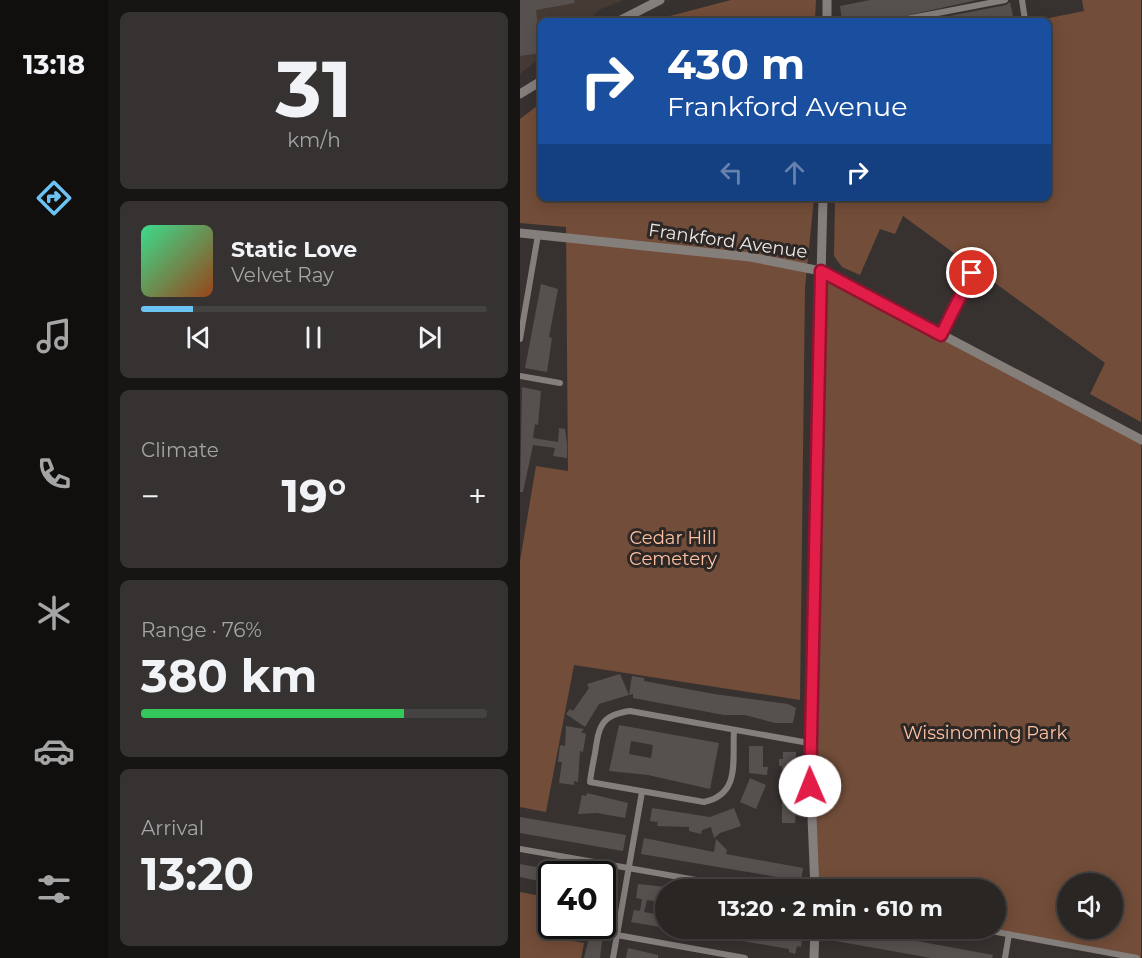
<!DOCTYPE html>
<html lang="en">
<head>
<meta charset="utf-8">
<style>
	:root { --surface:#292624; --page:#353231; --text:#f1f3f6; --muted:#a5a5a6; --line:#454341; --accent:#6cc2f3 }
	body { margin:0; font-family:Montserrat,sans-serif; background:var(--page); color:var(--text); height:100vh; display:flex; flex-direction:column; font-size:22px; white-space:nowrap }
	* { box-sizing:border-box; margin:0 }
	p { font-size:20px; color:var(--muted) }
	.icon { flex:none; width:33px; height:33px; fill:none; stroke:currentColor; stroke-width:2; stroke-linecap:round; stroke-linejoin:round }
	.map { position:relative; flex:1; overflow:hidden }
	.side { display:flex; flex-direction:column; gap:12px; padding:12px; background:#171514; width:412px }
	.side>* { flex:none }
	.guide { position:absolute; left:18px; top:18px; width:513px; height:183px; border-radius:9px; box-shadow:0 3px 15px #0003,0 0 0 2px var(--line); background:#1a4fa0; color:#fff; overflow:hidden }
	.buttons { position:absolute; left:537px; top:873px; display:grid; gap:12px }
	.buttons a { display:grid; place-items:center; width:66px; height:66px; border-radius:50%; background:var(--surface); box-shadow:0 3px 15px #0003,0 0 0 2px var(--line); font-size:30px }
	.speed { position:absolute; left:18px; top:861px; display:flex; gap:12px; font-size:30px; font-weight:700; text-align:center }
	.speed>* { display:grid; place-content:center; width:78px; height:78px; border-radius:50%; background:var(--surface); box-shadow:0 3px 15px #0003,0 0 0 2px var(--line); line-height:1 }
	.speed .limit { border:3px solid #111; border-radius:9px; background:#fff; color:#111 }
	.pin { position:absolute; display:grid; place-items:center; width:51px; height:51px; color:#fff; margin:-26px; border:3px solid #fff; border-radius:50%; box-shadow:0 2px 6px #0007 }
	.me { position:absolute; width:66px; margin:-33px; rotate:359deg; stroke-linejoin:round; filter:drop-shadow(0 0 4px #0008) }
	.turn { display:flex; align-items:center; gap:21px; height:126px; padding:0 30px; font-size:27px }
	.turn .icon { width:78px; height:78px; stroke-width:2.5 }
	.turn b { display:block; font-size:42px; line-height:51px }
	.lanes { display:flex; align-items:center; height:57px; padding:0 30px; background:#0003; justify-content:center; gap:30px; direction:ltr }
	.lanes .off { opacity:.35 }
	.big { font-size:45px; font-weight:700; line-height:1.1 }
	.side .widget { flex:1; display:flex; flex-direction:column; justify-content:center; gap:9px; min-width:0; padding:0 21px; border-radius:9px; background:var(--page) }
	.side .dial { align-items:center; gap:0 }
	.dial b { font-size:78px; line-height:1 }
	.song { display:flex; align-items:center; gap:18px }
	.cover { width:72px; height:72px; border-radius:9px; background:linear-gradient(135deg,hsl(150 70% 55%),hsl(20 70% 35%)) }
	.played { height:6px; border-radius:3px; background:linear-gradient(90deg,var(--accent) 15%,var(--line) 15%) }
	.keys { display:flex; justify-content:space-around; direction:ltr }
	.heat { display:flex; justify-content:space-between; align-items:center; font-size:33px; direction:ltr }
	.charge { height:9px; border-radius:4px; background:linear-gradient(90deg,#34c759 76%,var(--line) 0) }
	.trip { position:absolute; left:135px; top:879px; width:351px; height:60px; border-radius:30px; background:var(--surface); box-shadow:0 3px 15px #0003,0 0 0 2px var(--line); font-weight:700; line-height:60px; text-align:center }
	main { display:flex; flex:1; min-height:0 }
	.tab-bar { display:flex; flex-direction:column; width:108px; justify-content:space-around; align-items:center; background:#100f0e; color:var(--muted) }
	.tab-bar .icon { width:42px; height:42px }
	.tab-bar .current { color:var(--accent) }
	.tab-bar b { font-size:27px; color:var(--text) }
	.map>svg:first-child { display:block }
</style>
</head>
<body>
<main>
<nav class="tab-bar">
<b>13:18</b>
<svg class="icon current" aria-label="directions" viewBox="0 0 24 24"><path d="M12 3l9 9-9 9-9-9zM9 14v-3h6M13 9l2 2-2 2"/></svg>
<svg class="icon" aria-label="music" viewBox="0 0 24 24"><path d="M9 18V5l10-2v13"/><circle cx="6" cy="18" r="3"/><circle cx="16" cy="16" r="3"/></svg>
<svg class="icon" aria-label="phone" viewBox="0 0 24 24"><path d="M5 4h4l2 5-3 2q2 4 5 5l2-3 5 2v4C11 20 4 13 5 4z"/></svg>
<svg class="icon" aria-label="climate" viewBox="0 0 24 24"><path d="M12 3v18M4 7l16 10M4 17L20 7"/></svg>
<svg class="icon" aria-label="car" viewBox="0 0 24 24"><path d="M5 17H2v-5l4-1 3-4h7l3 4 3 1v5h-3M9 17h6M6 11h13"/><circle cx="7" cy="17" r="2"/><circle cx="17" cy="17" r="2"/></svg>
<svg class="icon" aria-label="filters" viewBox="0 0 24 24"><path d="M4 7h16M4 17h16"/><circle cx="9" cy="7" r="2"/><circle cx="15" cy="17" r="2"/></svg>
</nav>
<section class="side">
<div class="widget dial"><b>31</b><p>km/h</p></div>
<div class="widget">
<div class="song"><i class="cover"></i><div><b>Static Love</b><p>Velvet Ray</p></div></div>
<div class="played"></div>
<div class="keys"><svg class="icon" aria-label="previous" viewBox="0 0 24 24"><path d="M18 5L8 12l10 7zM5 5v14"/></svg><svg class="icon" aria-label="pause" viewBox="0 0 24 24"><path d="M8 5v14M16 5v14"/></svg><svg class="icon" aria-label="next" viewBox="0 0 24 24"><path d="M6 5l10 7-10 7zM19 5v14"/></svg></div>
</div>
<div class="widget"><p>Climate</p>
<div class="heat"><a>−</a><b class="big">19°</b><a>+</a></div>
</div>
<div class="widget"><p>Range · 76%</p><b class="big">380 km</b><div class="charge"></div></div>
<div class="widget"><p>Arrival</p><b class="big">13:20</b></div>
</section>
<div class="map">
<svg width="622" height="958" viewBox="0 0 622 958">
	<rect width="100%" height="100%" fill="#373230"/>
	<!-- built -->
	<path fill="#453a34" d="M0 0H103L81 9 66 21H21V57L0 74Z"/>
	<!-- green -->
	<path fill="#724d39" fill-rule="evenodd" d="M211 0H296L295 21H140L150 16Z
		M562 0H621V422L570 394 585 363 383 216 375 234 360 229 340 275 322 267 314 256 315 198H528V21H514L564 11Z
		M21 103V198H294L285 288 280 700 54 665 26 812 0 807V561L16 466 48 471 46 227 0 223V119Z
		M301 271 621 440V958L455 929 476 928V890H295L291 681 300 600ZM548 884H592V928H548Z
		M0 892 31 898 32 926H56L53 941 64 943 61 958H0Z"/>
	<!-- building -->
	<path fill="#56514e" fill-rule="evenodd" d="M0 0H54L55 3 16 10 21 53 0 56Z
		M350 0H457L371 19V16L344 21H322L320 6Z
		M490 2 494 21H404L486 5Z
		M21 284 38 289 29 337 32 338 27 372 5 368Z
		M2 387 21 391 18 425 15 424 13 438 38 442 39 428 45 429 47 444V458L33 456 35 448 13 445 3 492H0Z
		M100 674 109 695 79 704 65 727 46 714 50 709 53 711 69 688 67 684Z
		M112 676 124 678V681L194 694 268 704 276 708 273 723H255L225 715H204L113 698V694L109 695Z
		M99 725 199 743 190 789 128 775 89 771ZM111 741 133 745 131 758 109 754Z
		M46 726 64 729 61 732 66 734 63 752 60 751 58 782 54 781V785L39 783 42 762H38L40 745 45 746Z
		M229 746H243V767H248L247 775 229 773Z
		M263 752H276V772L278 774 275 823H262V766H259V759H263Z
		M230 778 246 785 236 809 220 802Z
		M67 793 108 803 105 818 77 813 58 814 62 795 66 796Z
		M132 808 190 817 214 808 221 826 200 833 194 838 191 827 182 830 181 834 169 831V827L137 826 138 822 130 821Z
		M0 817 106 835 103 851 0 833Z
		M124 838 194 852 196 839 207 850 206 854 283 868 281 881 121 854Z
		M0 864 32 870V884L0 877Z
		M82 878 96 881 94 894 82 891Z
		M118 884 146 887V903L127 900 124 912 146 916V928L111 922 114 910 120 911 122 899 116 898Z
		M72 926H84L80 958H64Z
		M170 928H225L282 939 281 947 277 946 275 954 269 952V949L170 932Z
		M309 928H326L473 955 472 958H411L310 940Z
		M108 948 138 955V958H106Z"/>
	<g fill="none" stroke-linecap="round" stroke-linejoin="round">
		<!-- street -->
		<path stroke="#857f7c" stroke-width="6" d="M502 0 505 20
			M376 21 485 0
			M421 335 452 273
			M0 339 18 235
			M0 376 40 383
			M214 730C212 761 221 794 184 802L70 782C71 773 73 763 75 753 79 727 80 715 110 711L289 743
			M0 849 233 890
			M455 928 617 958
			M97 935 225 958
			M93 958 122 792
			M485 958 489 934"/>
		<!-- secondary -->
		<path stroke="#857f7c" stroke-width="9" d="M307 0V21
			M99 21 140 0
			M0 94 21 81
			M0 233 230 257 301 271 622 440
			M295 890 289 743 303 198
			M294 958 295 928"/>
	</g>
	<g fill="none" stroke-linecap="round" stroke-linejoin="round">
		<!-- route casing -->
		<g stroke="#92132f" stroke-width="15">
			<path id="route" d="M290 786 301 271 421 335 452 273"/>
		</g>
		<!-- route -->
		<use href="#route" stroke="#e11d48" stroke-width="10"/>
	</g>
	<g text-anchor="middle" stroke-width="6" stroke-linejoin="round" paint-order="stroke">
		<!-- street labels -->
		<g font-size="18" fill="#ebe8e6" stroke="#2d2826">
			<text transform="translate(208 241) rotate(8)" y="6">Frankford Avenue</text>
		</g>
		<!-- park labels -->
		<g font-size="18" fill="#fec1a1" stroke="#2d2826">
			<text x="153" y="544">Cedar Hill<tspan x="153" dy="21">Cemetery</tspan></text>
			<text x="465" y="739">Wissinoming Park</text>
		</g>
	</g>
</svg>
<div class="buttons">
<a><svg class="icon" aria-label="sound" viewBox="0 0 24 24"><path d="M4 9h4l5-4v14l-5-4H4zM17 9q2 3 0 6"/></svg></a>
</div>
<div class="speed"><div class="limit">40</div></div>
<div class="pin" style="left:452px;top:273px;background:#d93025"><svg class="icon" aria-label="arrive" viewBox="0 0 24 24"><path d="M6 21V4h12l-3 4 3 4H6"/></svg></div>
<svg class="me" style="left:290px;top:786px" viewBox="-20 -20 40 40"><circle r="19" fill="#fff"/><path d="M0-13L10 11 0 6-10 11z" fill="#e11d48"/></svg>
<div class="trip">13:20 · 2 min · 610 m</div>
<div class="guide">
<div class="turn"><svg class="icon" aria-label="right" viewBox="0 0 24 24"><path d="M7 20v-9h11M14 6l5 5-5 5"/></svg><div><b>430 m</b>Frankford Avenue</div></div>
<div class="lanes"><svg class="icon off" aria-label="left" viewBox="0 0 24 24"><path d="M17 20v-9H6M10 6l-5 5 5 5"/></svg><svg class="icon off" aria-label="ahead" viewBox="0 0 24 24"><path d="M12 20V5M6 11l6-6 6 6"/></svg><svg class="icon" aria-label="right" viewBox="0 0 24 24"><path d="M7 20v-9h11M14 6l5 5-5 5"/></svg></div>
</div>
</div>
</main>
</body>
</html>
